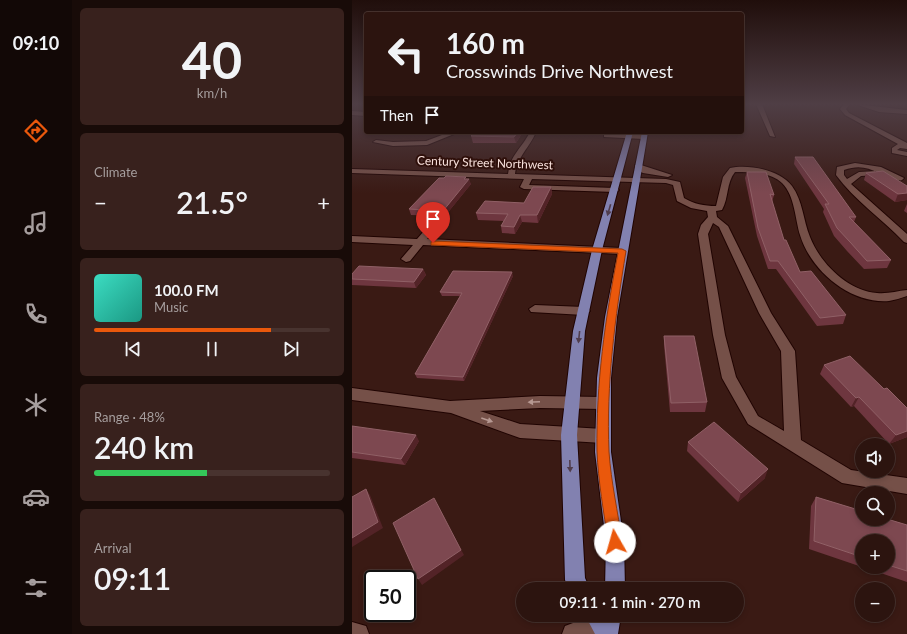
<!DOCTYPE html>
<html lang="en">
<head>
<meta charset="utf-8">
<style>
	:root { --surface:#2c140f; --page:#38211d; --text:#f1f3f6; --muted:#a69e9e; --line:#48332f; --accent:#ea580c }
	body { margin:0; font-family:Lato,sans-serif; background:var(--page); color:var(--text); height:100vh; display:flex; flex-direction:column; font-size:15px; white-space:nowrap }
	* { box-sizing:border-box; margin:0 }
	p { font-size:13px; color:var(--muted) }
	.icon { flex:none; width:22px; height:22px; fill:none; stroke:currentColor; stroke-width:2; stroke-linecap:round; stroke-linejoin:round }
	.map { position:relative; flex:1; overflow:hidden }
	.sheet { display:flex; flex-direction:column; gap:8px; padding:8px; background:#180b08; width:280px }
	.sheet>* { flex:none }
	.hud { position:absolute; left:12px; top:12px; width:380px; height:122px; border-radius:4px; box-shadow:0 2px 6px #0003,0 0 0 1px var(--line); background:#2c140f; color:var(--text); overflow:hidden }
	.controls { position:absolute; left:503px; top:438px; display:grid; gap:8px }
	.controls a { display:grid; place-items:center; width:40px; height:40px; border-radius:50%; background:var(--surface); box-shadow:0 2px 6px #0003,0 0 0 1px var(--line); font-size:20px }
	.speed { position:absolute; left:12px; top:570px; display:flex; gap:8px; font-size:20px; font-weight:700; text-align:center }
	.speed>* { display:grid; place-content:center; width:52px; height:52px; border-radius:50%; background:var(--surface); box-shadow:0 2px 6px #0003,0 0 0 1px var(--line); line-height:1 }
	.speed .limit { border:2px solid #111; border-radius:6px; background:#fff; color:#111 }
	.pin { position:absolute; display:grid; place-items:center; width:34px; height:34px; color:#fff; margin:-41px -17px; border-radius:50% 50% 50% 0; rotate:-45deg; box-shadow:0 0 4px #0007 }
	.pin .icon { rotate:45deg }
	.me { position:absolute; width:44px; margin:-22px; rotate:353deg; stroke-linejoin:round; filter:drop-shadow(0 0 3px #0008) }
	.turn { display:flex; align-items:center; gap:14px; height:84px; padding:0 16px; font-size:18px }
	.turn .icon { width:52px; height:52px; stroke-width:2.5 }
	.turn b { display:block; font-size:28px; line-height:34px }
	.then { display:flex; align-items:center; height:38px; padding:0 16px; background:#0003; gap:8px; font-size:15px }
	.big { font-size:30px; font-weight:600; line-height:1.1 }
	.sheet .card { flex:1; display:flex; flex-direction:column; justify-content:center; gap:6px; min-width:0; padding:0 14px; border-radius:6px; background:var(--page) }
	.sheet .dial { align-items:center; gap:0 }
	.dial b { font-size:52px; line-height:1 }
	.song { display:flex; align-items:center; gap:12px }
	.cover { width:48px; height:48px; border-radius:6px; background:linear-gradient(135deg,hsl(170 70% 55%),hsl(170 70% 35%)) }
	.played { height:4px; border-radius:2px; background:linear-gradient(90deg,var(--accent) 75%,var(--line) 75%) }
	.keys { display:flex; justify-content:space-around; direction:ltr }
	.heat { display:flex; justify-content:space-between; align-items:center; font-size:22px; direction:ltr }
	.charge { height:6px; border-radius:3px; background:linear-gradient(90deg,#34c759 48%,var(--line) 0) }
	.trip { position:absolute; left:164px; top:582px; width:228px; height:40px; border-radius:20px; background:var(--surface); box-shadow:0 2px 6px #0003,0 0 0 1px var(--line); font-weight:600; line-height:40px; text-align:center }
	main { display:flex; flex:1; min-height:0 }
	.tabs { display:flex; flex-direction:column; width:72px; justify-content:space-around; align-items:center; background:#120806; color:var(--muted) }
	.tabs .icon { width:28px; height:28px }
	.tabs .active { color:var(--accent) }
	.tabs b { font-size:18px; color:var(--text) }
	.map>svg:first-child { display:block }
</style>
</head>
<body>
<main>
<nav class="tabs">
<b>09:10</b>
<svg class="icon active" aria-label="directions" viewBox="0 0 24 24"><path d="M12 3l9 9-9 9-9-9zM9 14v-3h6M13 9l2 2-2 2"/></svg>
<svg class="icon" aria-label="music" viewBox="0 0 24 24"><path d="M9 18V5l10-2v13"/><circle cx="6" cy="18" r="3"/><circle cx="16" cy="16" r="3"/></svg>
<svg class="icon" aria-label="phone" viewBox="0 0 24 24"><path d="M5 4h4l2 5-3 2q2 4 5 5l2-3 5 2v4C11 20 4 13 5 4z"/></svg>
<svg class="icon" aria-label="climate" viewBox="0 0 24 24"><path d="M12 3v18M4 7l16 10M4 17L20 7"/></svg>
<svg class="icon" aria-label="car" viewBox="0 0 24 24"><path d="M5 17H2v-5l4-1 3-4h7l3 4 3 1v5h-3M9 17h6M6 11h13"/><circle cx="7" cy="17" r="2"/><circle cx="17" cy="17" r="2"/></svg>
<svg class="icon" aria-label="filters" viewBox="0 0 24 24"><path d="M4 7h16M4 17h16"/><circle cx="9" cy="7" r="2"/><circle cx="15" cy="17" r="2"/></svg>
</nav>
<section class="sheet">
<div class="card dial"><b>40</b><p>km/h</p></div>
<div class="card"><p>Climate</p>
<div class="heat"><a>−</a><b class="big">21.5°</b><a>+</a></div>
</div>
<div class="card">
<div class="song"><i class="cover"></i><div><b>100.0 FM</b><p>Music</p></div></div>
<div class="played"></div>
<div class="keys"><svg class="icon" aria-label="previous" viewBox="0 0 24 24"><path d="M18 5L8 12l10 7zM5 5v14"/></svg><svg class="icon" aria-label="pause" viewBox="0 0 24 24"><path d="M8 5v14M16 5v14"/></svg><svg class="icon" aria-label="next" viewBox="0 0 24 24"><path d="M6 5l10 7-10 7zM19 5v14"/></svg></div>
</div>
<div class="card"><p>Range · 48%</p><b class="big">240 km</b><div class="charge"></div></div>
<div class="card"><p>Arrival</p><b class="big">09:11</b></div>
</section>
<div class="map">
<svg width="555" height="634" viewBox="0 0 555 634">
	<rect width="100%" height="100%" fill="#3a1a14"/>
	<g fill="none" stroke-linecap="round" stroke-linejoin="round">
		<!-- minor casing -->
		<g stroke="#200402" stroke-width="2">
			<path id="minor" d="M404 104H410L423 137 418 136Z
				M492 104H498L494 109 497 113 555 143V149L548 148 545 150 555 152V156L540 153V148L546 144 493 115 488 109Z
				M503 104 555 110V114L527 112Z
				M0 111 14 112V116L0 115Z
				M98 132H107L75 145 41 146 21 142 24 140 41 142 74 141Z
				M178 132H184C178 147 165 157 163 174L314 179 328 182 332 198C342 204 352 206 364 206L371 177 378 168C397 164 428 170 440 186 451 201 451 220 458 237 468 263 496 291 525 293 536 294 545 291 555 290V296C549 298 543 300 537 301 498 304 459 271 448 235 443 219 443 196 430 183 418 172 398 172 383 172 374 183 377 198 370 210L364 211 365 217 376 226 419 313 443 351 449 440 499 470 555 478V494L490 483 396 424 370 378 361 335 346 234 349 225 356 217 355 211 339 208 325 201 321 185 314 183 180 179 177 185 263 188 267 190 263 192 172 189 168 187 172 179 0 173V169L156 174C158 155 170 148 178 132ZM361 223 367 227 407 313 429 351 432 431 406 416 384 377 373 335 356 234Z
				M254 134 292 135 295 137 292 139 252 137V135Z
				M503 163 529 167 552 178C550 180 550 181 546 180 526 176 516 161 492 170V175L495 179 507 172 524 171V175L509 176 499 184 555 234V243L552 242C530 219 502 200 484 175L485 167Z
				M283 165H289L320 175 316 177 291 173 283 169Z
				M82 222 87 225 75 239 270 248 275 251 270 254 71 245 58 261 54 262 49 259 61 245 0 242V236L65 239 79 223Z
				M183 305 232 307 238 311 232 315 179 312 177 309Z
				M0 388 98 401 188 396 251 397 256 399 258 403 256 407 251 409 188 408 128 411 168 424 251 429 257 431 259 436 257 441 251 443 168 438 99 413 0 400Z
				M254 621 262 624 264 634H210L213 626 221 623Z
				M0 622 14 626 17 634H0Z"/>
		</g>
		<!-- major casing -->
		<g stroke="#200402" stroke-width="2">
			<path id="major" d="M275 132H281L250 250 233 331 225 435 233 578 238 589H217L213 580 209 435 221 331 240 250Z
				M290 132H296L265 317 259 378V452L272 542 273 589H253L254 542 243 452 245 378 253 317Z
				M233 615H269L266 634H243Z"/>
		</g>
		<!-- minor -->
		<use href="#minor" fill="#755048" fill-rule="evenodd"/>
		<!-- major -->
		<use href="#major" fill="#8281b0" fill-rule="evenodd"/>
	</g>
	<!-- wall -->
	<path fill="#6e363f" d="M171 132 164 143H121L119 136Z
		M443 157 504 217 502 222 539 260 535 268 512 269 495 251 482 236 471 212 472 209 442 164Z
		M395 172 422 195 420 202 432 240 448 272 494 315 491 324 465 326 424 269H416L405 236 393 178Z
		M514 173 555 186V200L543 202 512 180Z
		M115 179 119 184 93 216 59 215 57 209Z
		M199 187 200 194 186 223 170 222 163 234 150 233 149 226 152 221 126 220 124 213 172 203Z
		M555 204V213L552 211Z
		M71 269 74 275 64 288 0 285V274Z
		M161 276 112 381 65 378 63 374 108 296H90L88 292Z
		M312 336 355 402 353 412H318L312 345Z
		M472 365 532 389 555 408V437L537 444 502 406 499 407 468 374Z
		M0 426 67 441 53 465 0 458Z
		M336 442 413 478 386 502 335 451Z
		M464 497 555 525V582L511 567H536V541H510V567L457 549 459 506Z"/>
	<!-- shaded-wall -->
	<path fill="#532327" d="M166 132H171L164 143 162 137Z
		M114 177 115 182 117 179 119 184 93 216 91 211Z
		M199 187 200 194 186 223 185 215Z
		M555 193V200L543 202 546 194Z
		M168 215 170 222 163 234 162 227Z
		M71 269 74 275 64 288 62 282Z
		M160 272 161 276 112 381 111 377Z
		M507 397 502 406 499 407 504 398Z
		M555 431V437L537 444 544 435Z
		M64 435 67 441 53 465 49 459Z
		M416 469 413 478 386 502 389 493Z
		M14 489 18 495 31 528 0 547V538Z
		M82 498 112 555 70 585 66 579Z"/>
	<!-- building -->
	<path fill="#7d4850" stroke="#906066" d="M123 132H166L162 137 119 136Z
		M443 157H461L504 217H497L539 260 515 261 498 242 485 228 473 204H477Z
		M531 171 555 186V193L546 194 514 173Z
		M395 172H414L422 195 418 194 432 240H434L448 272 459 271 494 315 468 318 426 261H418L406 228Z
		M94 176 114 177 112 179H117L91 211 57 209 87 178H92Z
		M181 187H199L185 215H168L162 227 149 226 156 214 124 213 133 201 172 203Z
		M7 266 71 269 62 282 0 279V274Z
		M101 271 160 272 111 377 63 374 110 293 88 292Z
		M312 336H342L355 402 319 403Z
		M498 356 532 389 535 388 555 408V431L544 435 507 397 504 398 472 365Z
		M362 422 416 469 389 493 336 442Z
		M0 426 64 435 49 459 0 452Z
		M14 489 26 522 0 538V497Z
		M464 497 510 511V519H535L555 525V571L536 565V541H510V557L462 541Z
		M82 498 109 550 66 579 41 523Z"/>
	<!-- one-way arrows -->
	<defs><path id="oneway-solid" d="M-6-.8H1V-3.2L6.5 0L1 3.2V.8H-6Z"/></defs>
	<g fill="#503d4d">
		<use href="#oneway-solid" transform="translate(257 210) rotate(106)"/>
		<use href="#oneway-solid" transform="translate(227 337) rotate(96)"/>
		<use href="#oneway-solid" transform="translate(218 466) rotate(88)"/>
	</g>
	<g fill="#b69892">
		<use href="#oneway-solid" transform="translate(182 402) rotate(177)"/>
		<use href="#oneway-solid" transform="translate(135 420) rotate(19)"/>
	</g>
	<!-- sky -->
	<linearGradient id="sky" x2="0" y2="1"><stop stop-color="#200e0b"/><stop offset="0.54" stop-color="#4f3e45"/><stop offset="1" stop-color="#4f3e45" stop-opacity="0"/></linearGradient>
	<rect width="555" height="193" fill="url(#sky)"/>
	<!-- route -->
	<path fill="#ea580c" stroke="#983908" d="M81 241 270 249 274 251C263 318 254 384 257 452 259 482 266 512 270 542L268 547 263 549 258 547 256 542C252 512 246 481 245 451 244 383 253 320 266 253L79 245V242Z"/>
	<g text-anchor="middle" stroke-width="4" stroke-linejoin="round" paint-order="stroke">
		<!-- far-street labels -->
		<g font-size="12" fill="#f8e1dc" stroke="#2f100b">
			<text transform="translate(133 163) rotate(2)" y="4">Century Street Northwest</text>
		</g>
	</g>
</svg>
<div class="controls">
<a><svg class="icon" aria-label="sound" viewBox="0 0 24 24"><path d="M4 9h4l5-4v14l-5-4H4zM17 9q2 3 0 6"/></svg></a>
<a><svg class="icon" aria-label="search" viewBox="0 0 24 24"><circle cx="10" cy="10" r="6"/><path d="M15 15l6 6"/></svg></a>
<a>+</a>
<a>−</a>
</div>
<div class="speed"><div class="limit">50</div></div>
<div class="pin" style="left:81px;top:243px;background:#d93025"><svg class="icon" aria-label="arrive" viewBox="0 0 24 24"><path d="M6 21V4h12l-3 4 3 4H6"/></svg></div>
<svg class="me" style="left:263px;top:542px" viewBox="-20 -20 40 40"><circle r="19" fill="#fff"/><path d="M0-13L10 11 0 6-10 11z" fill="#ea580c"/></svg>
<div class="trip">09:11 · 1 min · 270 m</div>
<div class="hud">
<div class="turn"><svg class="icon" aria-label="left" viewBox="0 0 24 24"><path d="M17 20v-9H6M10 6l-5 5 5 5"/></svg><div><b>160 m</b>Crosswinds Drive Northwest</div></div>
<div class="then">Then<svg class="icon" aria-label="arrive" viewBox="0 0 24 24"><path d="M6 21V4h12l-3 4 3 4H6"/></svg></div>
</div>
</div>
</main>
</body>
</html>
